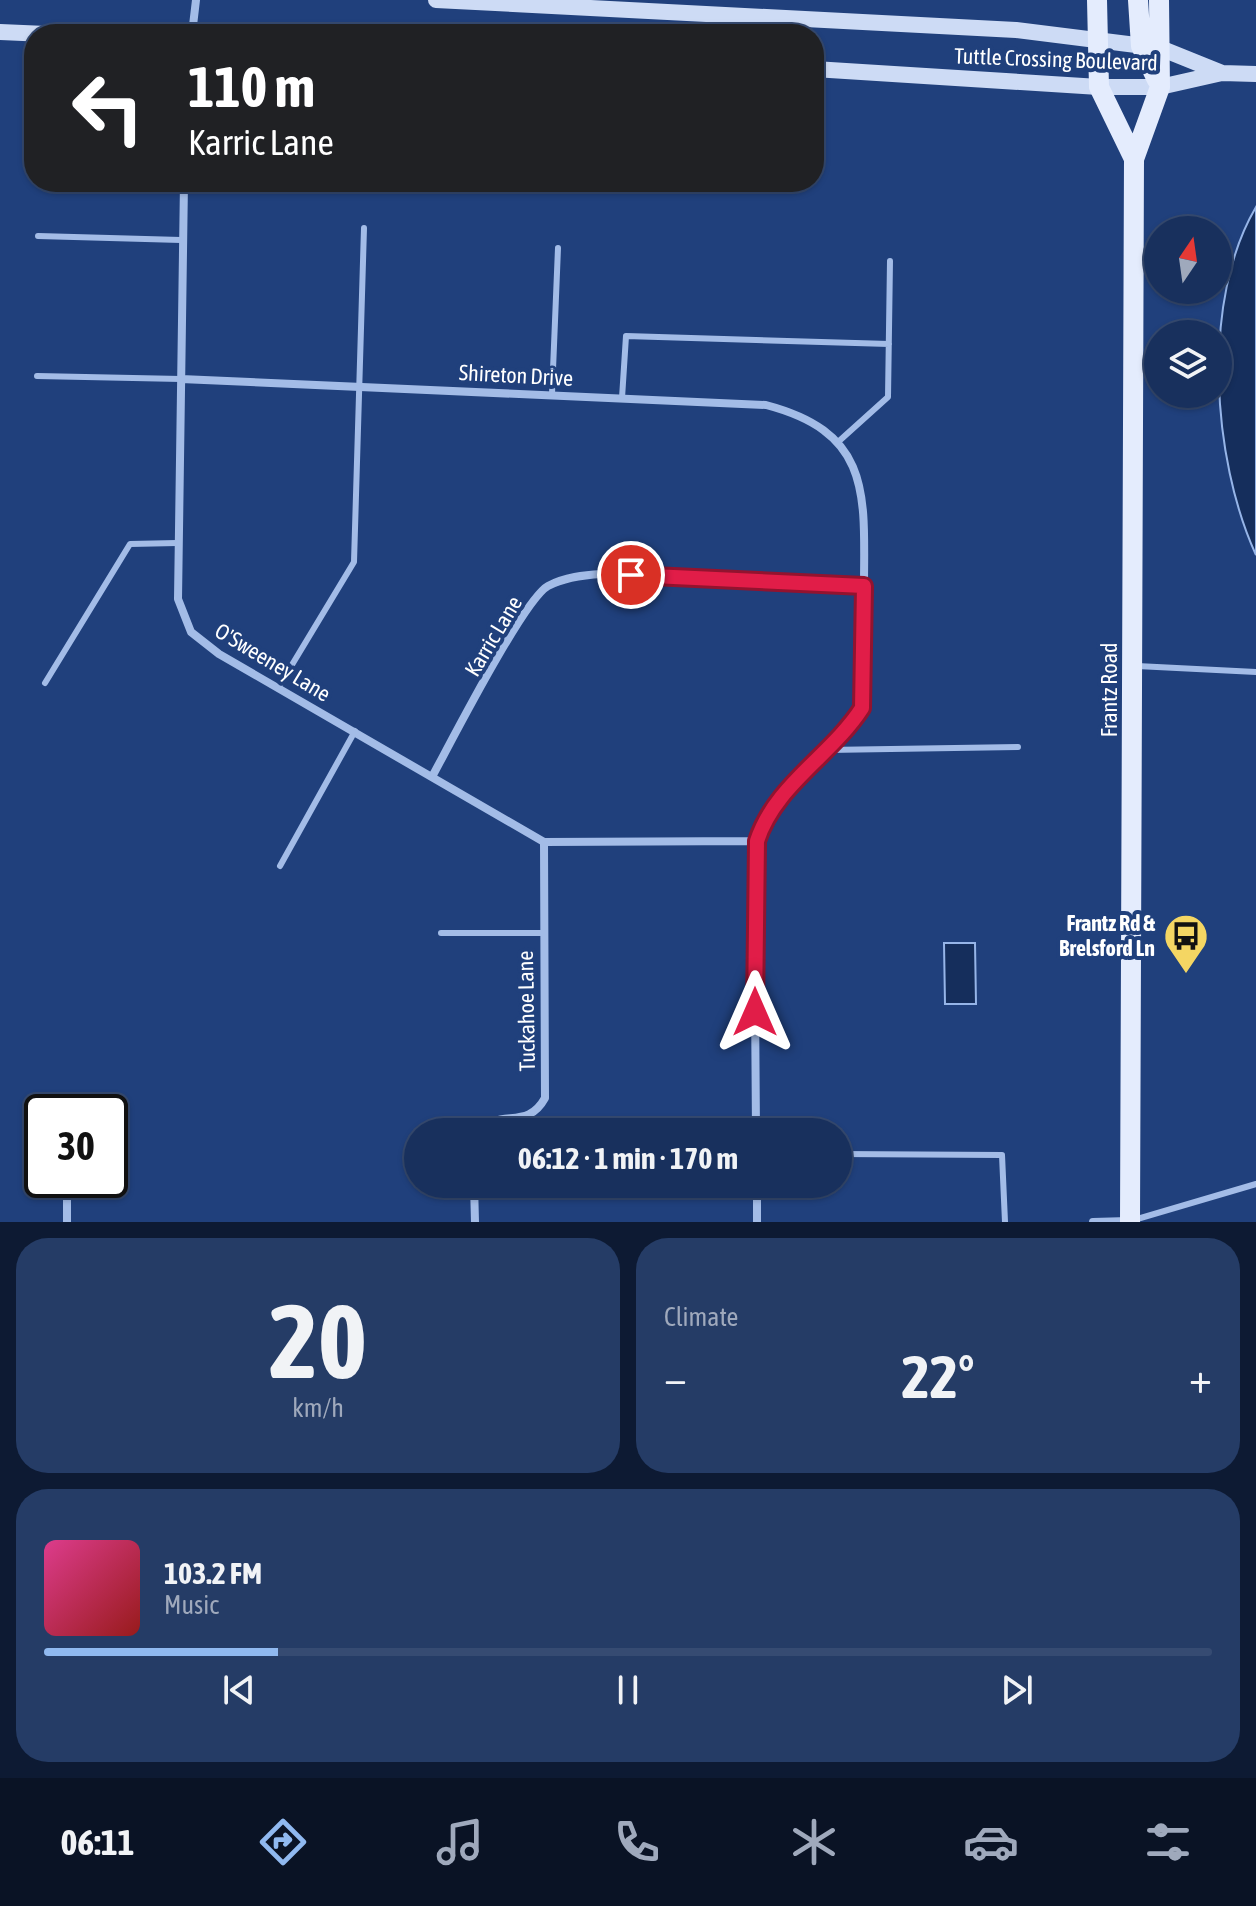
<!DOCTYPE html>
<html lang="en">
<head>
<meta charset="utf-8">
<style>
	:root { --surface:#18305d; --page:#253c66; --text:#f1f3f6; --muted:#9fa9bc; --line:#364b72; --accent:#90b9f0 }
	body { margin:0; font-family:"Asap Condensed",sans-serif; background:var(--page); color:var(--text); height:100vh; display:flex; flex-direction:column; font-size:30px; white-space:nowrap }
	* { box-sizing:border-box; margin:0 }
	p { font-size:26px; color:var(--muted) }
	.icon { flex:none; width:44px; height:44px; fill:none; stroke:currentColor; stroke-width:2; stroke-linecap:round; stroke-linejoin:round }
	.map { position:relative; height:1222px; overflow:hidden }
	.details { display:flex; flex-direction:column; gap:16px; padding:16px; background:#0d1a33; flex:1 }
	.details>* { flex:none }
	.top-card { position:absolute; left:24px; top:24px; width:800px; height:168px; border-radius:32px; box-shadow:0 2px 6px #0004,0 0 0 2px var(--line); background:#202124; color:#fff; overflow:hidden }
	.needle { width:52px; rotate:13deg }
	.fabs { position:absolute; left:1144px; top:216px; display:grid; gap:16px }
	.fabs a { display:grid; place-items:center; width:88px; height:88px; border-radius:50%; background:var(--surface); box-shadow:0 2px 6px #0004,0 0 0 2px var(--line); font-size:40px }
	.speed { position:absolute; left:24px; top:1094px; display:flex; gap:16px; font-size:40px; font-weight:700; text-align:center }
	.speed>* { display:grid; place-content:center; width:104px; height:104px; border-radius:50%; background:var(--surface); box-shadow:0 2px 6px #0004,0 0 0 2px var(--line); line-height:1 }
	.speed .limit { border:4px solid #111; border-radius:12px; background:#fff; color:#111 }
	.pin { position:absolute; display:grid; place-items:center; width:68px; height:68px; color:#fff; margin:-34px; border:4px solid #fff; border-radius:50%; box-shadow:0 2px 8px #0007 }
	.me { position:absolute; width:88px; margin:-44px; rotate:0deg; stroke-linejoin:round; filter:drop-shadow(0 0 6px #0008) }
	.turn { display:flex; align-items:center; gap:28px; height:168px; padding:0 32px; font-size:36px }
	.turn .icon { width:104px; height:104px; stroke-width:2.5 }
	.turn b { display:block; font-size:56px; line-height:68px }
	.big { font-size:60px; font-weight:700; line-height:1.1 }
	.details .widget { flex:1; display:flex; flex-direction:column; justify-content:center; gap:12px; min-width:0; padding:0 28px; border-radius:32px; background:var(--page) }
	.details .dial { align-items:center; gap:0 }
	.dial b { font-size:104px; line-height:1 }
	.song { display:flex; align-items:center; gap:24px }
	.cover { width:96px; height:96px; border-radius:12px; background:linear-gradient(135deg,hsl(330 70% 55%),hsl(0 70% 35%)) }
	.played { height:8px; border-radius:4px; background:linear-gradient(90deg,var(--accent) 20%,var(--line) 20%) }
	.keys { display:flex; justify-content:space-around; direction:ltr }
	.heat { display:flex; justify-content:space-between; align-items:center; font-size:44px; direction:ltr }
	.details .tiles { flex:1; display:grid; gap:16px; grid-template-columns:1fr 1fr }
	.widget:last-child { grid-column:span 2 }
	.trip { position:absolute; left:404px; top:1118px; width:448px; height:80px; border-radius:40px; background:var(--surface); box-shadow:0 2px 6px #0004,0 0 0 2px var(--line); font-weight:700; line-height:80px; text-align:center }
	.menu { display:flex; height:128px; justify-content:space-around; align-items:center; background:#0a1325; color:var(--muted) }
	.menu .icon { width:56px; height:56px }
	.menu .on { color:var(--accent) }
	.menu b { font-size:36px; color:var(--text) }
	.map>svg:first-child { display:block }
</style>
</head>
<body>
<div class="map">
<svg width="1256" height="1222" viewBox="0 0 1256 1222">
	<rect width="100%" height="100%" fill="#20407c"/>
	<!-- water -->
	<path fill="#152e5c" stroke="#96b5e8" stroke-width="2" d="M1256 207V555C1212 459 1201 300 1256 207Z
		M944 943H975L976 1004H945Z"/>
	<g fill="none" stroke-linecap="round" stroke-linejoin="round">
		<!-- lane -->
		<path stroke="#a3bce7" stroke-width="6" d="M38 236 181 240
			M37 376 181 379
			M552 394 558 248
			M622 398 626 336 889 344
			M838 442 888 397 890 261
			M1137 666 1256 672
			M45 683 130 544 177 543
			M278 688 354 562 364 228
			M827 750 1018 747
			M280 866 355 731
			M441 933H543
			M838 1154 1002 1155 1005 1222
			M1134 1220 1256 1184"/>
		<!-- street -->
		<path stroke="#a3bce7" stroke-width="8" d="M192 34 196 0
			M184 182 178 599 191 632 219 654 544 842 757 841
			M181 379 766 405C868 432 865 489 864 580 864 616 865 653 865 690 857 743 794 770 767 814 758 828 756 846 754 862L756 1132
			M433 775C451 742 524 599 548 586 565 577 584 575 602 574L864 586
			M478 1132C500 1107 527 1131 545 1098L544 842
			M67 1180V1222
			M474 1184 475 1222
			M757 1184V1222
			M1093 1222 1128 1221"/>
		<!-- secondary -->
		<path stroke="#cddbf5" stroke-width="16" d="M436 0 1016 30 1160 48 1222 73
			M0 32 46 34
			M814 69 1099 87H1160L1222 73 1256 74"/>
		<!-- primary -->
		<path stroke="#e4ecfd" stroke-width="20" d="M1097 0 1099 87 1134 159
			M1138 0 1141 46 1157 80
			M1130 1222 1134 159 1160 87 1159 0"/>
	</g>
	<g fill="none" stroke-linecap="round" stroke-linejoin="round">
		<!-- route casing -->
		<g stroke="#92132f" stroke-width="20">
			<path id="route" d="M631 575 864 586 862 708C831 756 775 785 757 841L755 1012"/>
		</g>
		<!-- route -->
		<use href="#route" stroke="#e11d48" stroke-width="14"/>
	</g>
	<!-- icons -->
	<defs>
		<g id="bus-pin" transform="scale(2.3)"><path d="M0 17L-7.5 6A9.5 9.5 0 1 1 7.5 6Z" fill="#f4d663" stroke="#20407c"/><path d="M-5-6H5V4H4V6H2V4H-2V6H-4V4H-5ZM-3.5-4V0h7V-4ZM-3.5 1.2v1.5H-2V1.2ZM2 1.2v1.5H3.5V1.2Z" fill="#111"/></g>
	</defs>
	<g fill-rule="evenodd">
		<use href="#bus-pin" x="1186" y="936"/>
	</g>
	<g text-anchor="middle" stroke-width="8" stroke-linejoin="round" paint-order="stroke">
		<!-- street labels -->
		<g font-size="22" fill="#fff" stroke="#20407c">
			<text transform="translate(1056 59) rotate(2)" y="8">Tuttle Crossing Boulevard</text>
			<text transform="translate(516 375) rotate(3)" y="8">Shireton Drive</text>
			<text transform="translate(493 636) rotate(-59)" y="8">Karric Lane</text>
			<text transform="translate(273 662) rotate(31)" y="8">O'Sweeney Lane</text>
			<text transform="translate(1109 690) rotate(-90)" y="8">Frantz Road</text>
			<text transform="translate(526 1011) rotate(-91)" y="8">Tuckahoe Lane</text>
		</g>
		<!-- poi labels -->
		<g font-size="22" font-weight="bold" fill="#fff" stroke="#20407c" text-anchor="end">
			<text x="1155" y="931">Frantz Rd &amp;<tspan x="1155" dy="25">Brelsford Ln</tspan></text>
		</g>
	</g>
</svg>
<div class="fabs">
<a><svg class="needle" viewBox="-14 -14 28 28"><path d="M0-13l5 13h-10z" fill="#e53935"/><path d="M0 13l5-13h-10z" fill="#9fa9bc"/></svg></a>
<a><svg class="icon" aria-label="layers" viewBox="0 0 24 24"><path d="M12 4l9 5-9 5-9-5zM3 14l9 5 9-5"/></svg></a>
</div>
<div class="speed"><div class="limit">30</div></div>
<div class="pin" style="left:631px;top:575px;background:#d93025"><svg class="icon" aria-label="arrive" viewBox="0 0 24 24"><path d="M6 21V4h12l-3 4 3 4H6"/></svg></div>
<svg class="me" style="left:755px;top:1012px" viewBox="-20 -20 40 40"><path d="M0-17L14 15 0 8-14 15z" fill="#e11d48" stroke="#fff" stroke-width="4"/></svg>
<div class="trip">06:12 · 1 min · 170 m</div>
<div class="top-card">
<div class="turn"><svg class="icon" aria-label="left" viewBox="0 0 24 24"><path d="M17 20v-9H6M10 6l-5 5 5 5"/></svg><div><b>110 m</b>Karric Lane</div></div>
</div>
</div>
<section class="details">
<div class="tiles">
<div class="widget dial"><b>20</b><p>km/h</p></div>
<div class="widget"><p>Climate</p>
<div class="heat"><a>−</a><b class="big">22°</b><a>+</a></div>
</div>
<div class="widget">
<div class="song"><i class="cover"></i><div><b>103.2 FM</b><p>Music</p></div></div>
<div class="played"></div>
<div class="keys"><svg class="icon" aria-label="previous" viewBox="0 0 24 24"><path d="M18 5L8 12l10 7zM5 5v14"/></svg><svg class="icon" aria-label="pause" viewBox="0 0 24 24"><path d="M8 5v14M16 5v14"/></svg><svg class="icon" aria-label="next" viewBox="0 0 24 24"><path d="M6 5l10 7-10 7zM19 5v14"/></svg></div>
</div>
</div>
</section>
<nav class="menu">
<b>06:11</b>
<svg class="icon on" aria-label="directions" viewBox="0 0 24 24"><path d="M12 3l9 9-9 9-9-9zM9 14v-3h6M13 9l2 2-2 2"/></svg>
<svg class="icon" aria-label="music" viewBox="0 0 24 24"><path d="M9 18V5l10-2v13"/><circle cx="6" cy="18" r="3"/><circle cx="16" cy="16" r="3"/></svg>
<svg class="icon" aria-label="phone" viewBox="0 0 24 24"><path d="M5 4h4l2 5-3 2q2 4 5 5l2-3 5 2v4C11 20 4 13 5 4z"/></svg>
<svg class="icon" aria-label="climate" viewBox="0 0 24 24"><path d="M12 3v18M4 7l16 10M4 17L20 7"/></svg>
<svg class="icon" aria-label="car" viewBox="0 0 24 24"><path d="M5 17H2v-5l4-1 3-4h7l3 4 3 1v5h-3M9 17h6M6 11h13"/><circle cx="7" cy="17" r="2"/><circle cx="17" cy="17" r="2"/></svg>
<svg class="icon" aria-label="filters" viewBox="0 0 24 24"><path d="M4 7h16M4 17h16"/><circle cx="9" cy="7" r="2"/><circle cx="15" cy="17" r="2"/></svg>
</nav>
</body>
</html>
